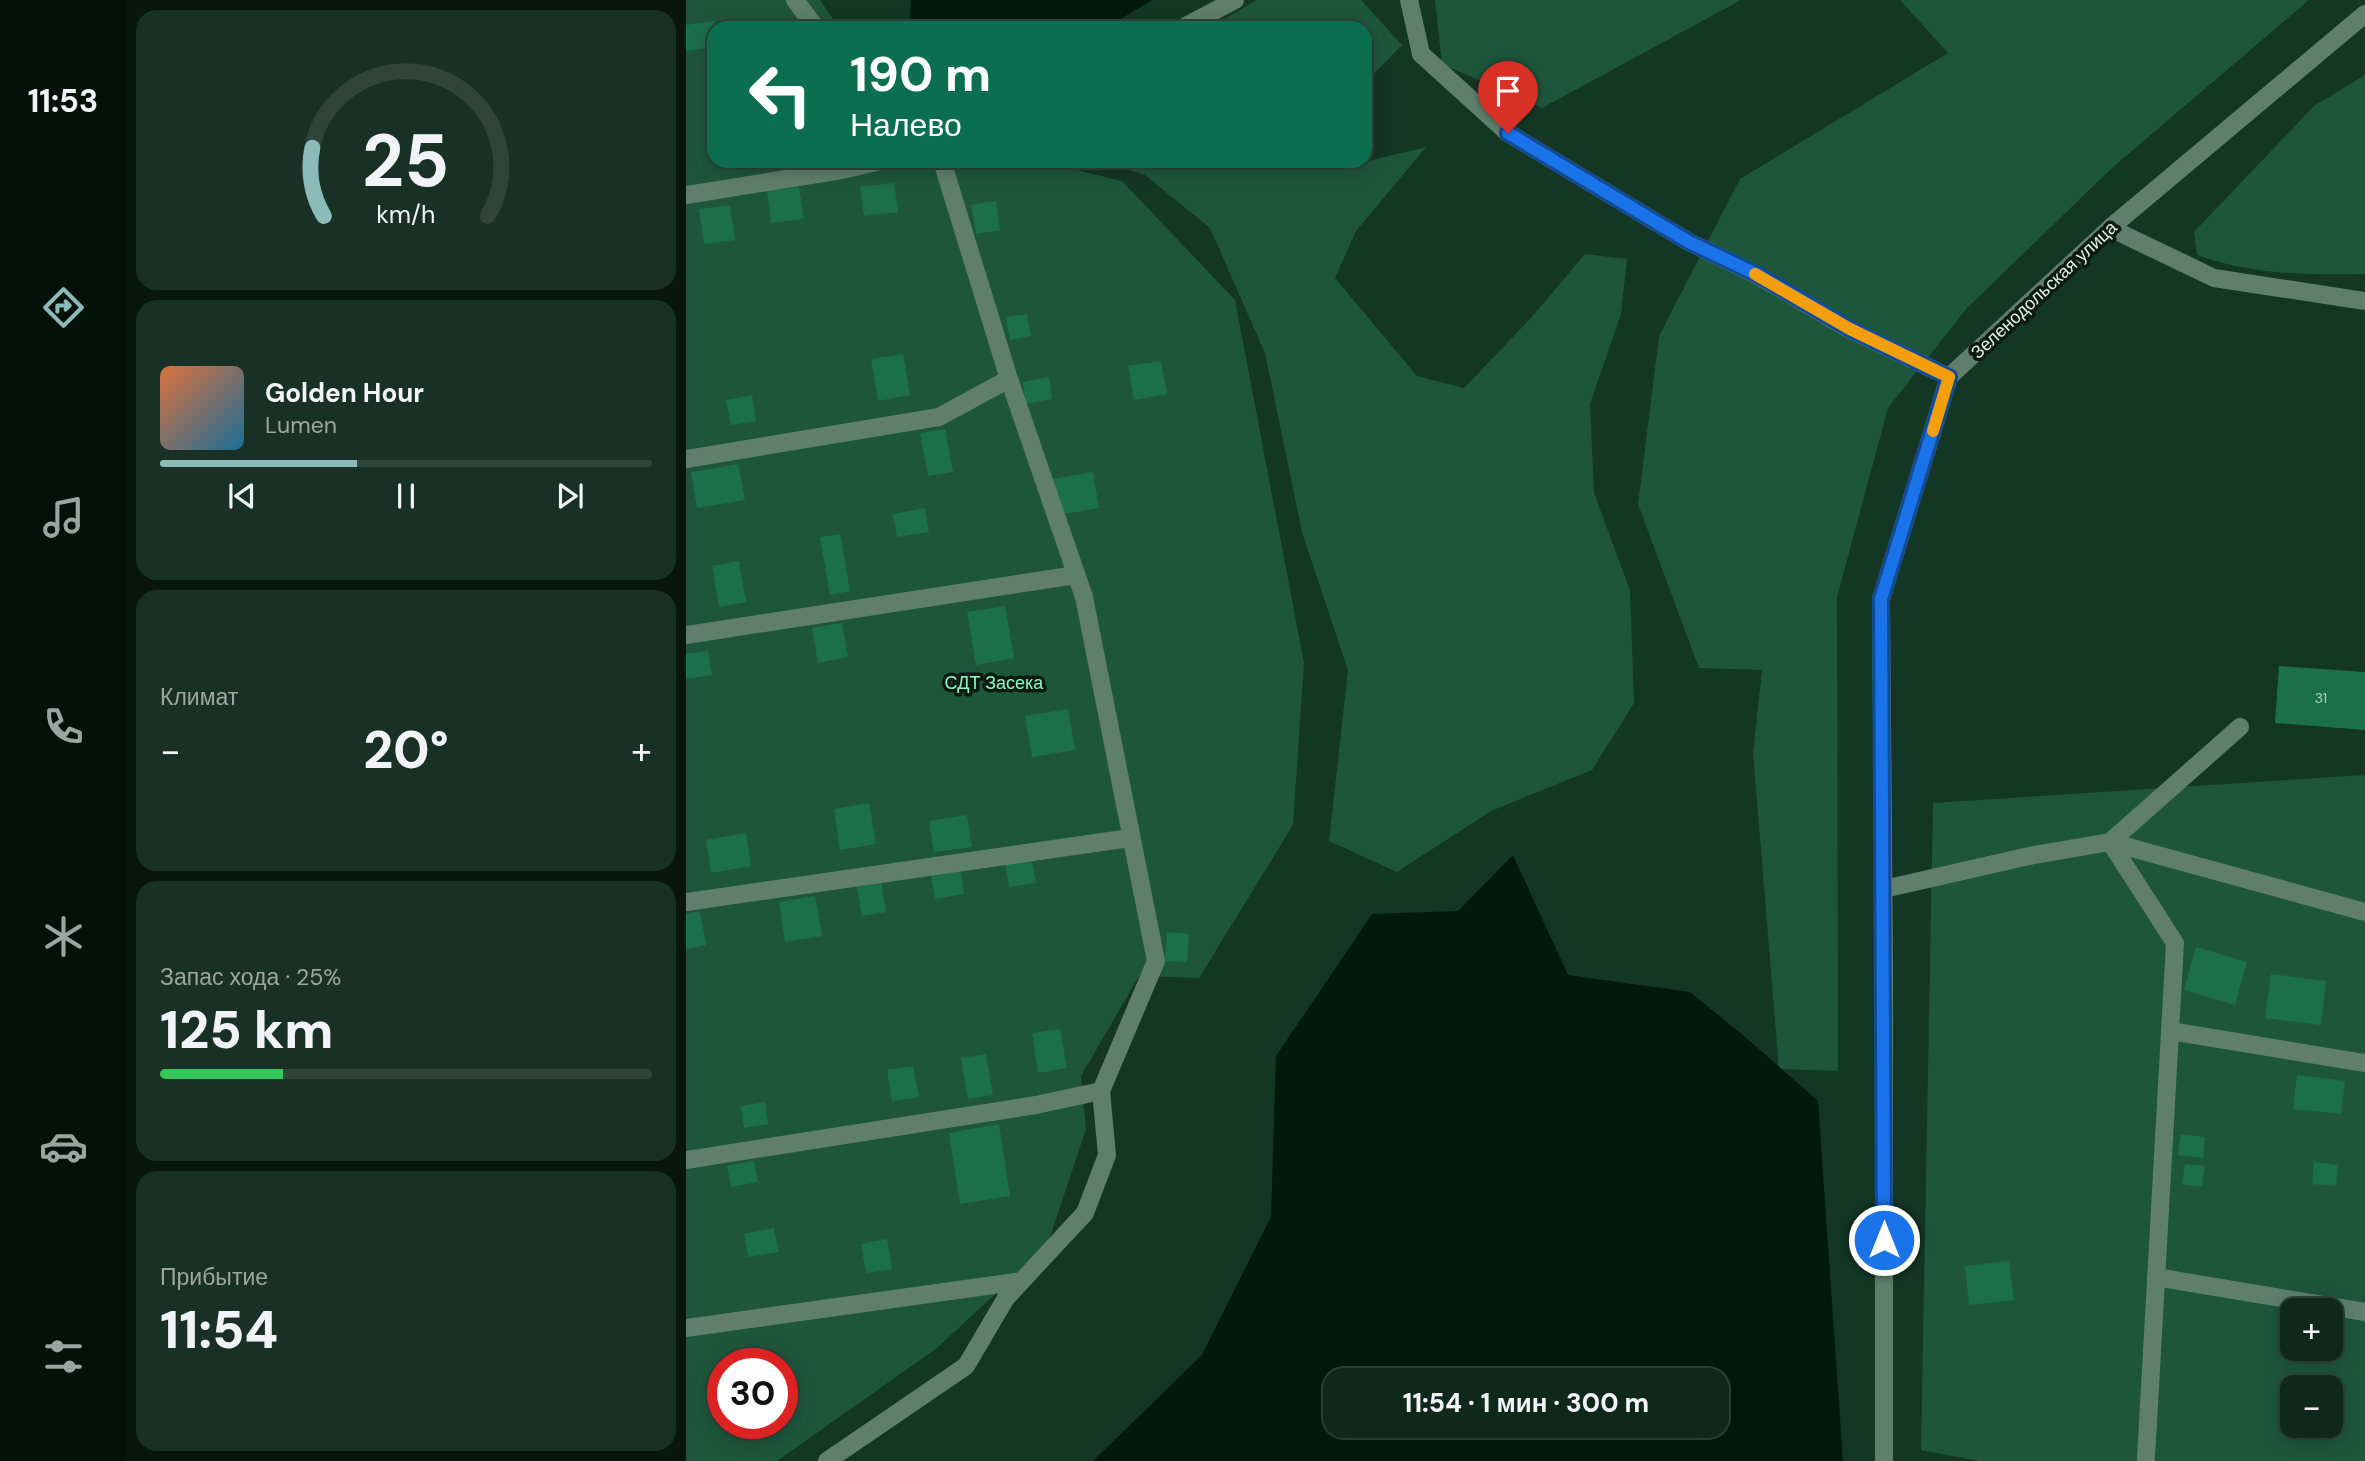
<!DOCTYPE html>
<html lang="ru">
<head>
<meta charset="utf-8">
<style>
	:root { --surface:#0f281c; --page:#183025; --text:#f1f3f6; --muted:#9ba6a3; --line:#2f443b; --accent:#8bbbb9 }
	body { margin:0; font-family:"DM Sans",sans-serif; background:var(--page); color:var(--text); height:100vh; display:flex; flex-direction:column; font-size:26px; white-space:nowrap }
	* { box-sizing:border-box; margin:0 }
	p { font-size:23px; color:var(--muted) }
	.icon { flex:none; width:38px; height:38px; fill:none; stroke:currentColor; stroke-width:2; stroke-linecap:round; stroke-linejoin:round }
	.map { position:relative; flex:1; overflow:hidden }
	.details { display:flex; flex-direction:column; gap:10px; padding:10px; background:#08160f; width:560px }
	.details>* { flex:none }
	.hud { position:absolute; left:21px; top:21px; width:665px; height:147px; border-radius:21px; box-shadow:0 4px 18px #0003,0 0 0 2px var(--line); background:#0b6e4f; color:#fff; overflow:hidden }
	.buttons { position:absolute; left:1594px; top:1298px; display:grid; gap:14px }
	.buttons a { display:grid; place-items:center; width:63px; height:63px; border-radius:14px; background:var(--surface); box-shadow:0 4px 18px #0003,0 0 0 2px var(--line); font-size:35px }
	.speed { position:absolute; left:21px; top:1348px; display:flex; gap:14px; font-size:35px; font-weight:700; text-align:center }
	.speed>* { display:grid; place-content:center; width:91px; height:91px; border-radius:50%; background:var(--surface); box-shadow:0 4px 18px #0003,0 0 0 2px var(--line); line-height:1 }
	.speed .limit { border:10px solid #d22; background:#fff; color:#111 }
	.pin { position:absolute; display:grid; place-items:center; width:60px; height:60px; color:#fff; margin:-72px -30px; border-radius:50% 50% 50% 0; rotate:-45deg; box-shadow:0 0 7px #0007 }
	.pin .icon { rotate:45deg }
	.me { position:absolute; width:77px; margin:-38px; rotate:0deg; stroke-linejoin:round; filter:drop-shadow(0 0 5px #0008) }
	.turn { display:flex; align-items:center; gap:24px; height:147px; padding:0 28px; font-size:32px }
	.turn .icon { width:91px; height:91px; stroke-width:2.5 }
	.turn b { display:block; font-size:49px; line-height:60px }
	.big { font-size:52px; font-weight:800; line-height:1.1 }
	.details .widget { flex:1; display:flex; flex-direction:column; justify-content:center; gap:10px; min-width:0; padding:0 24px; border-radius:21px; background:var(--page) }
	.details .dial { align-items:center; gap:0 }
	.dial svg { height:182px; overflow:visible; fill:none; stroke:var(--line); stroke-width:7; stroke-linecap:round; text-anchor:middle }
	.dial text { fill:var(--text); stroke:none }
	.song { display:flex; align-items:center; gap:21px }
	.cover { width:84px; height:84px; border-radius:10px; background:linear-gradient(135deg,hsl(20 70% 55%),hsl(200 70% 35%)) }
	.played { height:7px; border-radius:4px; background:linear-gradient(90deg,var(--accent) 40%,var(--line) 40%) }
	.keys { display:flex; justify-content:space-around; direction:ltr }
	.heat { display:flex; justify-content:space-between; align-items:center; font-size:38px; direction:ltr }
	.charge { height:10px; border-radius:5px; background:linear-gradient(90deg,#34c759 25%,var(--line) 0) }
	.trip { position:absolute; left:637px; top:1368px; width:406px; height:70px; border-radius:21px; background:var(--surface); box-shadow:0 4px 18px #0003,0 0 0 2px var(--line); font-weight:800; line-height:70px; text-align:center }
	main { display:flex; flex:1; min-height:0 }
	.menu { display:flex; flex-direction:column; width:126px; justify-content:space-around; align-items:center; background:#06100b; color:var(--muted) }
	.menu .icon { width:49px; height:49px }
	.menu .on { color:var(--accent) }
	.menu b { font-size:32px; color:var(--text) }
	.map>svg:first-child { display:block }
</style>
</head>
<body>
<main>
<nav class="menu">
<b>11:53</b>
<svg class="icon on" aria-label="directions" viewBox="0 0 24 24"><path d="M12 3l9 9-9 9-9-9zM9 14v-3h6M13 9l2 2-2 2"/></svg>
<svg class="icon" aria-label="music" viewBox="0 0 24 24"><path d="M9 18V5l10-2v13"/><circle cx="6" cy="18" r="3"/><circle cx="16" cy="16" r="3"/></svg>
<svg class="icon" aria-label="phone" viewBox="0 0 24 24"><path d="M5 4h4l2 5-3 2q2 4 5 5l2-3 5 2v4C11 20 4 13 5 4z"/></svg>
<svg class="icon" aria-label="climate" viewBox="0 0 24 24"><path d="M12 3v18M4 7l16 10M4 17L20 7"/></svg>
<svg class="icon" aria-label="car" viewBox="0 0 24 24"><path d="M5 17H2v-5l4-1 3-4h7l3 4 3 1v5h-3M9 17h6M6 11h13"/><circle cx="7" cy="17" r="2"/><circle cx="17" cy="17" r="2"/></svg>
<svg class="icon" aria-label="filters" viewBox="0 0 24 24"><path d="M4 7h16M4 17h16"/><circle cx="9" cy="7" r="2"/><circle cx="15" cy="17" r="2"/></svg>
</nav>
<section class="details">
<div class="widget dial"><svg viewBox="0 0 100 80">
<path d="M14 69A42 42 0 1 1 86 69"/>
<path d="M14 69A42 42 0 0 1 9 39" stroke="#8bbbb9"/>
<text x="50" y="56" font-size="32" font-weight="700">25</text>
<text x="50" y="72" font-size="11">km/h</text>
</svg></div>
<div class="widget">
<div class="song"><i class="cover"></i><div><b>Golden Hour</b><p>Lumen</p></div></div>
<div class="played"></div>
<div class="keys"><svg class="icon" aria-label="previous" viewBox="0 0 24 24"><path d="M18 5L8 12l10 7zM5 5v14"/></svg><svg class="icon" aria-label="pause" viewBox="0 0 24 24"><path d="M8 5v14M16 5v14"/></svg><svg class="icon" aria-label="next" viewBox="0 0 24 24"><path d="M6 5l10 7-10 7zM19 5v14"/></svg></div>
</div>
<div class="widget"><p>Климат</p>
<div class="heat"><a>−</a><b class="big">20°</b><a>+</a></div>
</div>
<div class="widget"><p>Запас хода · 25%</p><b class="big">125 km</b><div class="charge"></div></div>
<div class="widget"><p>Прибытие</p><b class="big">11:54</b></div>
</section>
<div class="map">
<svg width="1679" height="1461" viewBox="0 0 1679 1461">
	<rect width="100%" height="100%" fill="#143625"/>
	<!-- green -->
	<path fill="#1e563c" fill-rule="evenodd" d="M0 0H134L153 28H28V161H353L436 181 549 300 618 663 607 825 513 978 453 976 395 1076 400 1129 361 1246 251 1348 91 1461H0ZM37 1363H96V1423H37Z
		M571 0H675L716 45 679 83V28H523Z
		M749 0H1055L856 108 756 64Z
		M1214 0H1623L1427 167 1281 308 1202 408 1151 597 1152 1071 1093 1069 1067 753 1076 670 1013 668 952 504 973 336 1054 179 1262 53Z
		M1679 75V274C1623 275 1565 275 1511 255L1508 232 1628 106Z
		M740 147 670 231 649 278 731 376 778 388 845 318 899 254 941 259 935 314 904 404 908 493 944 590 948 703 906 770 805 811 711 872 643 841 662 670 616 532 579 353 524 228 459 175 413 161H679V159L683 161Z
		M1679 775V1461H1293L1235 1450 1247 803ZM1606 1311H1645V1349H1606ZM1606 1388H1645V1426H1606Z"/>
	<!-- water -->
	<path fill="#021a0e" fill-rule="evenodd" d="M225 0H466L420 28H223Z
		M827 855 882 975 1004 992 1064 1041 1132 1101 1157 1461H407L516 1355 585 1217 590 1056 686 914 772 911ZM649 1381H1031V1426H649Z"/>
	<!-- building -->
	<path fill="#1c6f4b" d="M28 21V47L0 51V25Z
		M208 183 212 212 178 216 174 187Z
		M113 187 118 219 85 223 81 191Z
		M310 201 314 230 290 234 285 205Z
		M44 205 49 240 18 244 13 209Z
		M341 314 345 336 324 340 320 317Z
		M217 354 224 395 192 401 185 359Z
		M475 361 481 394 448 400 442 366Z
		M363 377 366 399 340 404 337 382Z
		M66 395 70 421 45 425 40 400Z
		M259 429 267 472 242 476 234 433Z
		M52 464 59 500 11 508 5 472Z
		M407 472 413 508 372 515 366 479Z
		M239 508 243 532 211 537 207 514Z
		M154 534 164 591 144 595 134 537Z
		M53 561 60 602 33 607 26 566Z
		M319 606 328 658 290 665 281 612Z
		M156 623 162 657 132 663 126 628Z
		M22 651 26 675 0 679V654Z
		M1593 666 1679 672V730L1589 723Z
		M382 709 389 750 346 757 339 716Z
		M183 803 190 844 154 850 148 809Z
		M281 815 286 847 248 852 243 821Z
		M60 833 65 866 25 873 20 840Z
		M345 857 350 883 323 887 319 861Z
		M274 866 278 894 249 899 244 871Z
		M195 879 200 912 176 916 170 883Z
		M129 896 136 936 99 942 93 902Z
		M14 911 20 945 0 949V914Z
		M481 932 503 934 501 962 479 961Z
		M1510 947 1561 962 1549 1005 1498 990Z
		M1585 974 1640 981 1635 1025 1579 1018Z
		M374 1029 381 1068 352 1073 346 1033Z
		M300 1054 307 1095 282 1099 275 1058Z
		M227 1066 233 1097 206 1101 201 1070Z
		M1611 1075 1659 1081 1655 1114 1607 1109Z
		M79 1102 82 1124 58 1128 55 1106Z
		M313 1124 324 1196 274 1204 263 1133Z
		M1495 1134 1519 1137 1517 1158 1492 1155Z
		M68 1161 72 1182 45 1187 41 1166Z
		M1628 1162 1652 1165 1650 1186 1626 1184Z
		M1499 1164 1519 1166 1516 1187 1496 1184Z
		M88 1228 93 1252 62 1257 58 1234Z
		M201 1239 206 1269 180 1273 175 1244Z
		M1323 1261 1328 1300 1283 1305 1279 1266Z"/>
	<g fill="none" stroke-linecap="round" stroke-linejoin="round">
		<!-- minor -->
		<path stroke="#5f7e6d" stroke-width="18" d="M109 0 130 28
			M723 0 735 54 822 133 1003 242 1071 275 1163 329 1263 377
			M496 28 549 0
			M0 195 156 170 194 161
			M1424 228 1528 278 1679 301
			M0 459 253 417 323 379 256 161
			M0 635 390 575
			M1198 889 1343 856 1424 842 1679 912
			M0 902 444 838
			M1484 1031 1679 1063
			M0 1160 350 1105 415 1091
			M1470 1277 1679 1312
			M0 1328 336 1281
			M1460 1458 1489 943 1424 842 1554 727
			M141 1461 280 1366 320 1298 399 1213 421 1155 415 1091 470 961 398 597 323 379
			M1198 1461V964L1195 599 1263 377 1424 228 1679 14"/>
	</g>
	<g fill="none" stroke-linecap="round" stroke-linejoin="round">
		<!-- route casing -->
		<g stroke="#114b97" stroke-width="18">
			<path id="route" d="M822 133 1003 242 1072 275 1164 329 1263 377 1195 599 1198 1240"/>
		</g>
		<!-- route -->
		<use href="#route" stroke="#1a73e8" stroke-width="12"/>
		<!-- slow -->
		<path stroke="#f59e0b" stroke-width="12" d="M1069 274 1164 329 1263 377 1247 431"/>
	</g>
	<g text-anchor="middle" stroke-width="7" stroke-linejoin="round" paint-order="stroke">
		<!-- number labels -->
		<g font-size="14" fill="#afd2c1">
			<text x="1635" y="703">31</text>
		</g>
		<!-- street labels -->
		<g font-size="18" fill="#e0f3e8" stroke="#0c1a12">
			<text transform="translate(1358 290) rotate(-43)" y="6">Зеленодольская улица</text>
		</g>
		<!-- park labels -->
		<g font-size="18" fill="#8df9c1" stroke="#0c1a12">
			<text x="308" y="689">СДТ Засека</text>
		</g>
	</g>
</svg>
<div class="buttons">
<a>+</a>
<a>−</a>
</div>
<div class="speed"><div class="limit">30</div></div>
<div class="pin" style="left:822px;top:133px;background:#d93025"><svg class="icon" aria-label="arrive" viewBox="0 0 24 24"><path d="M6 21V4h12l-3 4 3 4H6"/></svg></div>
<svg class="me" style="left:1198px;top:1240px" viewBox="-20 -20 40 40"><circle r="17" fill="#1a73e8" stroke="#fff" stroke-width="3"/><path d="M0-11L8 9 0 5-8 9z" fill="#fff"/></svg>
<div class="trip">11:54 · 1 мин · 300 m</div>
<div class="hud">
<div class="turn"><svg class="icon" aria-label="left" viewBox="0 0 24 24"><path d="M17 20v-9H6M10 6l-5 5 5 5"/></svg><div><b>190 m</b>Налево</div></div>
</div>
</div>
</main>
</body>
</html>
